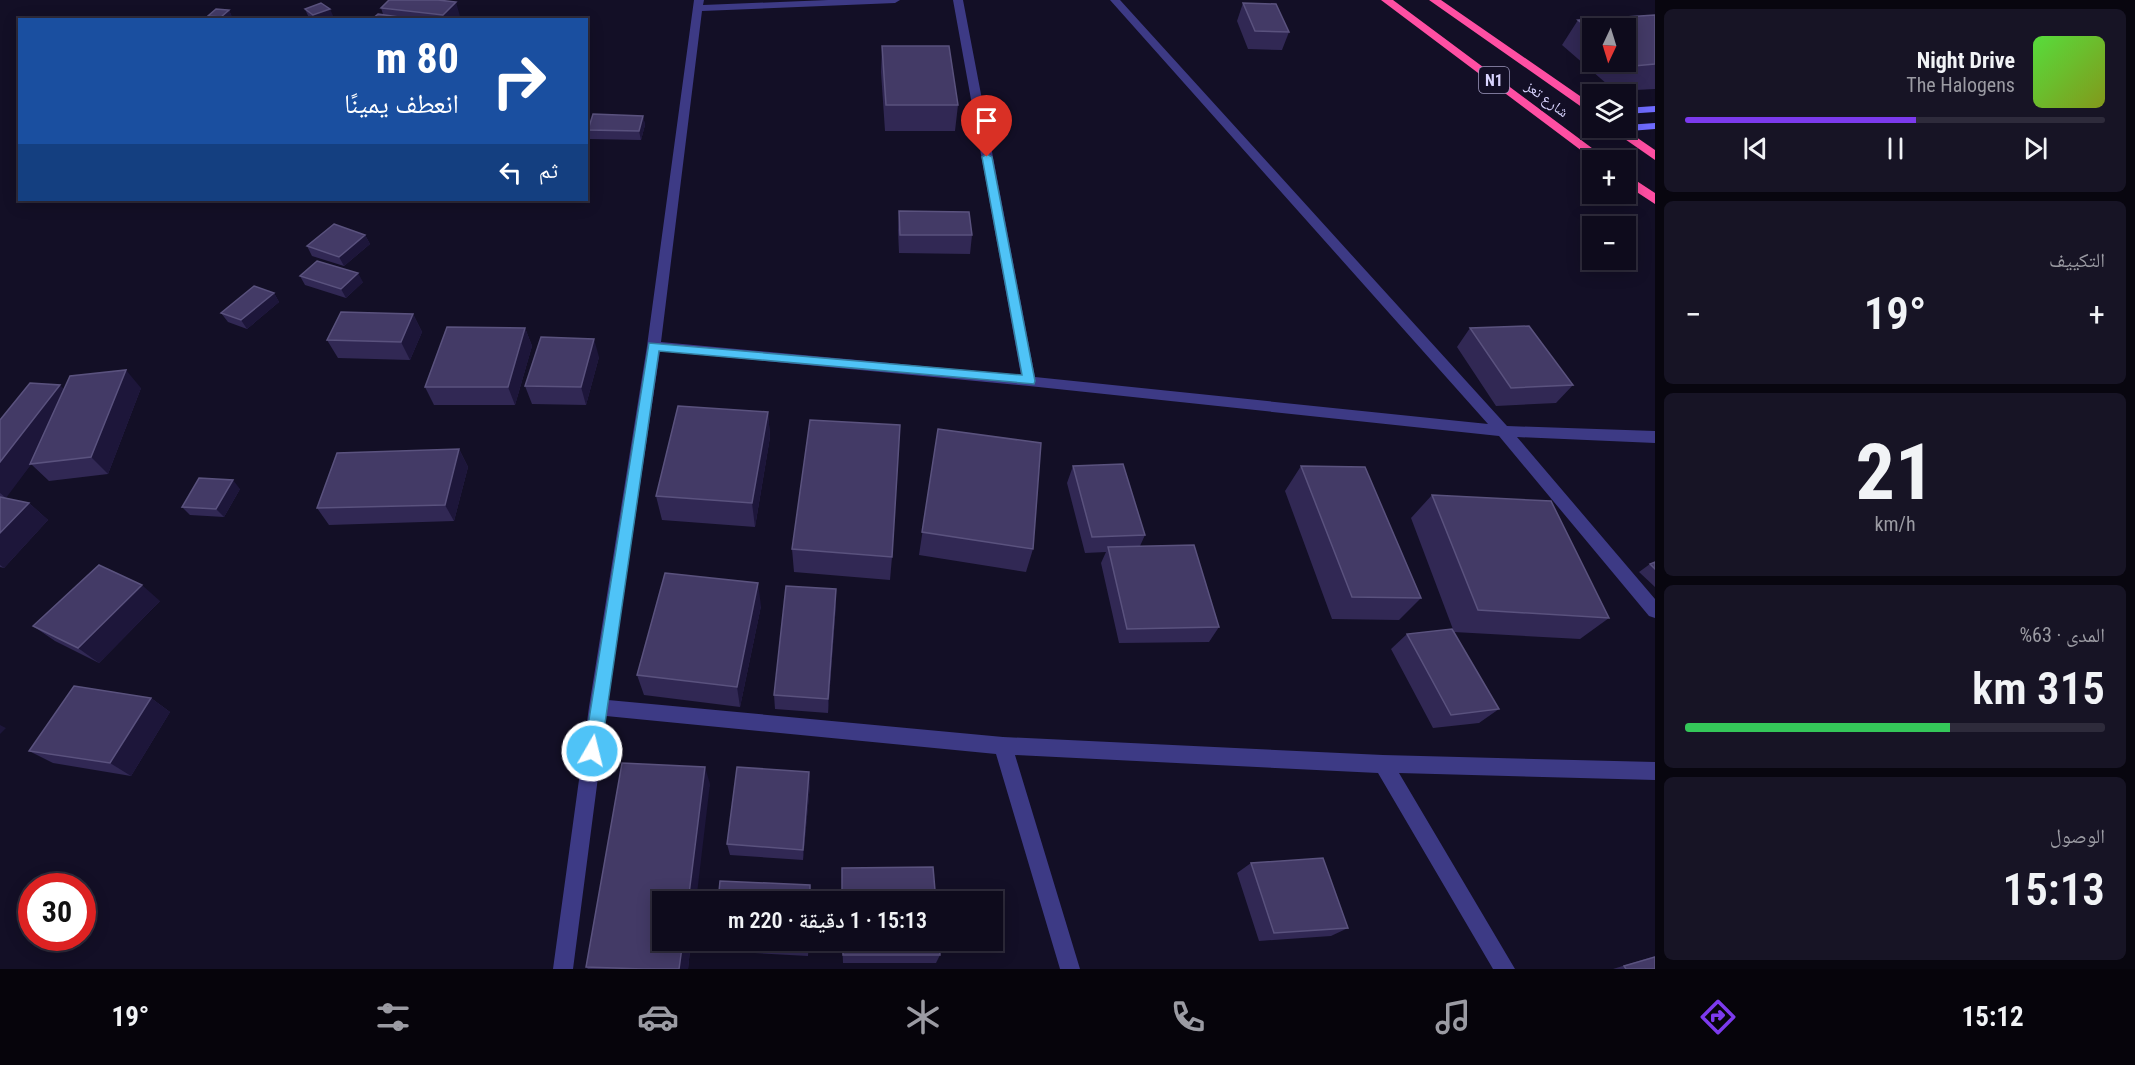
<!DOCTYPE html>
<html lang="ar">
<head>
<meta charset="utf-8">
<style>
	:root { --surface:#0e0b1c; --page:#171425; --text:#f1f3f6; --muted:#9b9ba3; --line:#2e2b3b; --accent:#7c3aed }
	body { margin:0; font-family:"Roboto Condensed","Noto Naskh Arabic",sans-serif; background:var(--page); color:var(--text); direction:rtl; height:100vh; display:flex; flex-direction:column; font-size:22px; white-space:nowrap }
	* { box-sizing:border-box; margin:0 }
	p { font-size:20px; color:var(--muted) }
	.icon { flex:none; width:33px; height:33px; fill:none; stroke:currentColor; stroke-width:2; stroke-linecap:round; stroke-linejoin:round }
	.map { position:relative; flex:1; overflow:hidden; direction:ltr }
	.details { display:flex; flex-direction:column; gap:9px; padding:9px; background:#08060f; width:480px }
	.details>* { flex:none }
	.banner { position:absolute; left:18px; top:18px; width:570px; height:183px; border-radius:0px; box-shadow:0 3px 15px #0003,0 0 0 2px var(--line); direction:rtl; background:#1a4fa0; color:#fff; overflow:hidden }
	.needle { width:39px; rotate:184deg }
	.buttons { position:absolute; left:1582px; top:18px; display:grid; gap:12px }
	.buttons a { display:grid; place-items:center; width:54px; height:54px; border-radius:0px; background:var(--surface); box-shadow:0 3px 15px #0003,0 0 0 2px var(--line); font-size:30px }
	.speed { position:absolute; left:18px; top:873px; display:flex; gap:12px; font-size:30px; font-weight:700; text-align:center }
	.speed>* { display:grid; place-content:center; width:78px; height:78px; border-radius:50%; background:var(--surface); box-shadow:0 3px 15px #0003,0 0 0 2px var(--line); line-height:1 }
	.speed .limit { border:9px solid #d22; background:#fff; color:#111 }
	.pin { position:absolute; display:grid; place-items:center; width:51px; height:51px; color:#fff; margin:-62px -26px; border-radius:50% 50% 50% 0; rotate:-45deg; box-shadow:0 0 6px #0007 }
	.pin .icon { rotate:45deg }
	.me { position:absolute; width:66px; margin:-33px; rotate:8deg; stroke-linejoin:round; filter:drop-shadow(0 0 4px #0008) }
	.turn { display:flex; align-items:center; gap:21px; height:126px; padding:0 30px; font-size:27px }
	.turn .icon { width:78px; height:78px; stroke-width:2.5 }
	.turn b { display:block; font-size:42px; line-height:51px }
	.then { display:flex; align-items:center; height:57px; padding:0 30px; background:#0003; gap:12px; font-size:22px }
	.big { font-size:45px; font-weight:600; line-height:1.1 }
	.details .card { flex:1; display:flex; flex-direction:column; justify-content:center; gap:9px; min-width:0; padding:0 21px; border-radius:9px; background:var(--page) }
	.details .dial { align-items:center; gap:0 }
	.dial b { font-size:78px; line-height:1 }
	.song { display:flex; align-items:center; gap:18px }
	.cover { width:72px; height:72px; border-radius:9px; background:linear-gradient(135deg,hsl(110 70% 55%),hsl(70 70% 35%)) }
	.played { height:6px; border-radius:3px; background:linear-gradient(90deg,var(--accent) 55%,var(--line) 55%) }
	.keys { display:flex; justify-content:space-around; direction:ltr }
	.heat { display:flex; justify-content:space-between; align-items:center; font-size:33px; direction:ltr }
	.charge { height:9px; border-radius:4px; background:linear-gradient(90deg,#34c759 63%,var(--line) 0) }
	.trip { position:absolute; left:652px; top:891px; width:351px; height:60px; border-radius:0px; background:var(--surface); box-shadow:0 3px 15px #0003,0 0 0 2px var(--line); font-weight:600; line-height:60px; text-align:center; direction:rtl }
	.menu { display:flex; height:96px; justify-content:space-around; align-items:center; background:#06040b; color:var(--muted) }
	.menu .icon { width:42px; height:42px }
	.menu .on { color:var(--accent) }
	.menu b { font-size:27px; color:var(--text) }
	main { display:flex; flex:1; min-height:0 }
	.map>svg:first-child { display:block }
</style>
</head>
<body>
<main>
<section class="details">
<div class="card">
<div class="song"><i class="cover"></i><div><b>Night Drive</b><p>The Halogens</p></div></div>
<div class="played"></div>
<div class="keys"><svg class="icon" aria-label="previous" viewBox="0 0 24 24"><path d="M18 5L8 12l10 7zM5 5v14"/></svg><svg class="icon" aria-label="pause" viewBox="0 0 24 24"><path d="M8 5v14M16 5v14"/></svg><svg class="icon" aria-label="next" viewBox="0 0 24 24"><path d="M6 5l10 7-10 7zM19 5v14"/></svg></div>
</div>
<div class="card"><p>التكييف</p>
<div class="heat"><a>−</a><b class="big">19°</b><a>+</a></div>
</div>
<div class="card dial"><b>21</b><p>km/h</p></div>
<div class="card"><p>المدى · 63%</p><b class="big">315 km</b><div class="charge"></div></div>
<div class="card"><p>الوصول</p><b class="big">15:13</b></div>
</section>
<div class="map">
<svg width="1655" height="969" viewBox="0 0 1655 969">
	<rect width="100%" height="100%" fill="#130f26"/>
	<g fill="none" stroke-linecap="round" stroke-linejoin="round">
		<!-- street -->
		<path fill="#3d3a85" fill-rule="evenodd" d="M694 0H704L703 5 828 0H900L895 3 702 11 661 342 1021 375 953 0H963L1035 377 1488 424 1110 0H1120L1507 426 1655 431V443L1517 437 1655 599V618L1649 616 1499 436 1029 386 660 351 608 700 1003 737 1383 755 1655 762V780L1399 773 1515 969H1493L1378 773 1015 755 1080 969H1060L996 754 606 716 573 969H553L589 707 647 346Z"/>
		<!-- secondary -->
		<path fill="#6f6bff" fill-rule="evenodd" d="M1655 106V112L1626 114V108Z
			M1655 123V129L1617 132 1612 129 1626 128V125Z"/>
		<!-- highway -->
		<path fill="#ff4fa3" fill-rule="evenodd" d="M1381 0H1393L1608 160H1594Z
			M1429 0H1441L1593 105V115Z
			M1609 128H1623L1655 150V160Z
			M1626 174 1655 193V204L1626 185Z"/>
	</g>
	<!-- wall -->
	<path fill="#312854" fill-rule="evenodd" d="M389 0 461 20H371L383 14 381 8Z
		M1243 3 1289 32 1282 50 1248 49 1237 21Z
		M305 9 334 18 329 20H311L309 18Z
		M229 10 233 20H210L208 16Z
		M1655 15V89L1615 91 1562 45 1578 20ZM1593 28H1626V62H1593Z
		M882 46 958 105 955 131H885L881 72Z
		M643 116 645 125 641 140 590 139 588 130Z
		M899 211 972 235 970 254 899 253 898 230Z
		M365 235 370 244 344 266 312 256 307 246Z
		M300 276 363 282 346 298 305 285Z
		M274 293 279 302 247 329 228 322 221 313Z
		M413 314 422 332 410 360 338 358 327 340Z
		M525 328 532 346 515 405H434L425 387Z
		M1470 328 1573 385 1556 403 1496 406 1457 347Z
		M599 357 586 405 532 404 525 386Z
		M141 388 108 474 49 481 31 464 5 498 29 503 48 520 4 568 0 567V420Z
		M768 412 770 437 755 527 662 520 656 496Z
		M938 429 1033 549 1026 572 919 555Z
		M459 449 468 467 454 521 329 525 317 508Z
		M1073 466 1145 535 1140 546 1219 627 1209 642 1119 643 1101 563 1106 552 1085 553 1067 483Z
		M1301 466 1421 598 1399 620 1332 619 1285 491Z
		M240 489 224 517 190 515 182 507Z
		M1432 495 1609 618 1580 639 1454 632 1411 518Z
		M792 549 892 557 890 580 794 572Z
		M1655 562V587L1639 572 1650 564Z
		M160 601 99 663 55 641 33 626Z
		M836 604 828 713 775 709 774 695Z
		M761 606 740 707 644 695 637 675Z
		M1407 634 1499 709 1479 723 1433 728 1391 649Z
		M151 698 170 712 131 776 53 763 29 751Z
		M809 772 810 784 803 860 730 855 727 844Z
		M710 784 663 940H691L688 969H588L586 967Z
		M1251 863 1348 928 1331 936 1259 941 1237 873Z
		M714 940H809L808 956 717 951 714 943Z
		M842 940H939L940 955 936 963H843Z
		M1655 956V969H1613Z"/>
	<!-- shaded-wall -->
	<path fill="#1d163a" d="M456 2 461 20H444L443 15Z
		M330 9 334 18 329 20H315L313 15Z
		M229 10 233 19 222 20 221 17Z
		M643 116 645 125 641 140 639 131Z
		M365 235 370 244 344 266 339 257Z
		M358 273 363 282 346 298 341 289Z
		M274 293 279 302 247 329 241 320Z
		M413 314 422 332 410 360 401 342Z
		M525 328 532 346 515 405 508 387Z
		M594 339 599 357 586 405 581 387Z
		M126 370 141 388 108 474 91 457Z
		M60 385 77 403 6 498 0 493V462Z
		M768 412 770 437 755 527 752 503Z
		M459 449 468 467 454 521 445 505Z
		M233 480 240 489 224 517 216 509Z
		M29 503 48 520 4 568 0 565V533Z
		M758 583 761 606 740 707 737 687Z
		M142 585 160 601 99 663 78 648Z
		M836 589V604L828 713V699Z
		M151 698 170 712 131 776 110 763Z
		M0 725 6 728 0 734Z
		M705 767 710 784 696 902H688Z
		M809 772 810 784 803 860V850Z
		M683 940H691L688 969H679Z"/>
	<!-- building -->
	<path fill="#433a66" stroke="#5a527e" stroke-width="1.5" d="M389 0H438L456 2 443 15 381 8Z
		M321 3 330 9 313 15 305 9Z
		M1243 3 1276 4 1289 32 1255 31Z
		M216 9 229 10 221 17 208 16Z
		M378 14 420 20H371Z
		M1655 15V64L1634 66 1626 59V28H1593V32L1578 20Z
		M882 46H949L958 105H886Z
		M593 114 643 116 639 131 588 130Z
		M899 211 969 212 972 235H900Z
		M334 224 365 235 339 257 307 246Z
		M317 261 358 273 341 289 300 276Z
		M254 286 274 293 241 320 221 313Z
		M341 312 413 314 401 342 327 340Z
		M1529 326 1573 385 1511 388 1470 328Z
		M447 327 525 328 508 387H425Z
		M541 337 594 339 581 387 525 386Z
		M126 370 91 457 30 464 70 376Z
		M30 383 60 385 0 462V420Z
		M678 406 768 412 752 503 656 496Z
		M810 420 900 425 892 557 792 549Z
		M938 429 1041 443 1033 549 922 532Z
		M459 449 445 505 317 508 337 453Z
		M1123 464 1145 535 1092 537 1073 466Z
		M1301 466 1365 467 1421 598 1352 597Z
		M199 478 233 480 216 509 182 507Z
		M1432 495 1551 501 1609 618 1478 610Z
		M0 497 29 503 0 533Z
		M1194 545 1219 627 1127 629 1108 547Z
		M1655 562V569L1650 564Z
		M99 565 142 585 78 648 33 626Z
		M665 573 758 583 737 687 637 675Z
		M786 586 836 589 828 699 774 695Z
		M1452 629 1499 709 1451 715 1407 634Z
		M74 686 151 698 110 763 29 751Z
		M622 763 705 767 688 902H663V940H683L679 969H643L586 967Z
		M737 767 809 772 803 850 727 844Z
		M1323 858 1348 928 1274 933 1251 863Z
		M933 867 936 902H842V868Z
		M720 881 810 885V902H718Z
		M714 940H808L807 948 714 943Z
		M843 940H939L940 955H843Z
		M1655 957V969H1626L1624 966Z"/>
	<!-- route -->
	<path fill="#4fc3f7" stroke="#337fa1" stroke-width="1.5" d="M987 154 992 157 1035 381 1034 384 659 351 601 751 598 756 592 759 586 756 584 751 649 343 1022 375 982 157Z"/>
	<g text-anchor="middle" stroke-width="6" stroke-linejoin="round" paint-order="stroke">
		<!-- far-street labels -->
		<g font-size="15" fill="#d9d4ff" stroke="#130f26">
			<text transform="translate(1547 99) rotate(37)" y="5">شارع تعز</text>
		</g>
		<!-- shield labels -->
		<rect fill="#130f26" stroke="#9e99be" stroke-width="1.5" x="1479" y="67" width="30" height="26" rx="4.5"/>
		<g font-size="16" font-weight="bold" fill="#d9d4ff">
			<text x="1494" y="86">N1</text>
		</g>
	</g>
</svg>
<div class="buttons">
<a><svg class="needle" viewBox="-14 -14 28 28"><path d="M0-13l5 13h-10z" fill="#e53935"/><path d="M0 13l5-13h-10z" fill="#9b9ba3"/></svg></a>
<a><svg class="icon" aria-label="layers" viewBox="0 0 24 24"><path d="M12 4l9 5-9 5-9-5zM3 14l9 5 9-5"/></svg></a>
<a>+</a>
<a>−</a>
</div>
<div class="speed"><div class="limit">30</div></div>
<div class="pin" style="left:987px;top:157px;background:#d93025"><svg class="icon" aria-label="arrive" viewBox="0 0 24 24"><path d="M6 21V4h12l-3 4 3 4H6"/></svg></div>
<svg class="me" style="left:592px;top:751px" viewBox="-20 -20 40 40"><circle r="17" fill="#4fc3f7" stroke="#fff" stroke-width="3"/><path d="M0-11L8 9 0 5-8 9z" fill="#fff"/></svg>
<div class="trip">15:13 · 1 دقيقة · 220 m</div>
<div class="banner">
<div class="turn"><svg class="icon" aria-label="right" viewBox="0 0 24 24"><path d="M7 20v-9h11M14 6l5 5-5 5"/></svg><div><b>80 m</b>انعطف يمينًا</div></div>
<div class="then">ثم<svg class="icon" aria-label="left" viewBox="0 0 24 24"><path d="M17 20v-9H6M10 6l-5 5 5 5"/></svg></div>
</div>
</div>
</main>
<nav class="menu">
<b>15:12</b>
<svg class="icon on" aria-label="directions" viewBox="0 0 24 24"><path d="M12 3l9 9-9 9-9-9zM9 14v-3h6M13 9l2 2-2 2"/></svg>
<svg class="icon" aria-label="music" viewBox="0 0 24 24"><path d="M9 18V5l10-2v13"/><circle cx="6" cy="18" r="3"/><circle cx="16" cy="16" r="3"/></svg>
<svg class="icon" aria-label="phone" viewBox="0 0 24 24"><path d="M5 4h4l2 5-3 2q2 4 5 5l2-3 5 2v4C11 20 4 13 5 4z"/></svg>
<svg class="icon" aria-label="climate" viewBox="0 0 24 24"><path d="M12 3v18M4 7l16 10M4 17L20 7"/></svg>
<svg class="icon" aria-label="car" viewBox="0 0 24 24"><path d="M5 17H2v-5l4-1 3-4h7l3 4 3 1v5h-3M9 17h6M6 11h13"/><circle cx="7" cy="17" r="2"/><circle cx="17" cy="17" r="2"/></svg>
<svg class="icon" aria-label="filters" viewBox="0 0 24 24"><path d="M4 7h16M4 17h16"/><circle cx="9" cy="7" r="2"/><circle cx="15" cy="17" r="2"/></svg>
<b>19°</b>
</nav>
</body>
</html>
